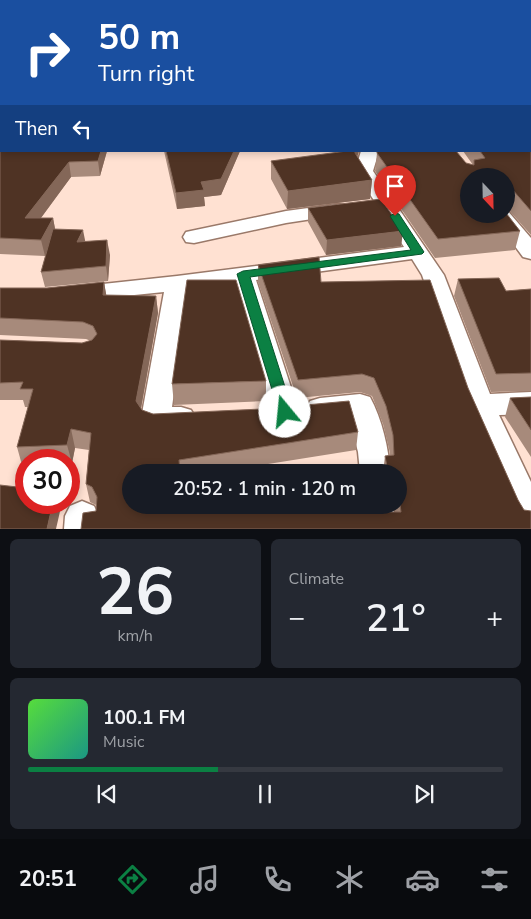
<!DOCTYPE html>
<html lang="en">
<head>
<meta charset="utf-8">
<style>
	:root { --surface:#171b24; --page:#242831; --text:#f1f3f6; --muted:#9ea1a6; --line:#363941; --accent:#0b8043 }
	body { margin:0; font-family:"Nunito Sans",sans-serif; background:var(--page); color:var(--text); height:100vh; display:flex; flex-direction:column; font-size:19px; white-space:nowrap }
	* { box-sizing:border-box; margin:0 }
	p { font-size:16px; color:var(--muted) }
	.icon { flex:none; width:28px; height:28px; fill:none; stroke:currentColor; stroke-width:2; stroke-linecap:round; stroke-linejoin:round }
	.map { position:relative; height:529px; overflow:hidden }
	.panel { display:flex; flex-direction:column; gap:10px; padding:10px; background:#0d0f14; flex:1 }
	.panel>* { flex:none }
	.banner { position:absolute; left:0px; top:0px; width:531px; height:152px; box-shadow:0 2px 8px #0003; background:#1a4fa0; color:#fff; overflow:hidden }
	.needle { width:32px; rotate:158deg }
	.controls { position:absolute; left:460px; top:168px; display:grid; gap:10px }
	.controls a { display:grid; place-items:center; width:55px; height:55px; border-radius:50%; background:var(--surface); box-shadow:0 2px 8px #0003; font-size:25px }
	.speed { position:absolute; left:15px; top:449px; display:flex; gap:10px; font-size:25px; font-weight:700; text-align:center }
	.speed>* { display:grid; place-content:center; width:65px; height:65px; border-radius:50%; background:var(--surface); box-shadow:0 2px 8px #0003; line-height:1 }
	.speed .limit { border:8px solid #d22; background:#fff; color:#111 }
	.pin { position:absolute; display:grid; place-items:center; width:42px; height:42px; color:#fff; margin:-51px -21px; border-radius:50% 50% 50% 0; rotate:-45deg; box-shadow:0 0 5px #0007 }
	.pin .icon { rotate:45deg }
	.me { position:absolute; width:55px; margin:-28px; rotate:343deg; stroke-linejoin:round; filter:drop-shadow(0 0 4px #0008) }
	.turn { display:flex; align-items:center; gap:18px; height:105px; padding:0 15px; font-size:22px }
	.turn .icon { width:65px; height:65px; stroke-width:2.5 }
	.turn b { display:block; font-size:35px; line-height:42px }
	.then { display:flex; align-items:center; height:48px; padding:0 15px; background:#0003; gap:10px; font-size:19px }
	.big { font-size:38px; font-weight:600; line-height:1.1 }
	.panel .card { flex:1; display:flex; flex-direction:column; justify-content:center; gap:8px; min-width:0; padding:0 18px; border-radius:8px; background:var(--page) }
	.panel .dial { align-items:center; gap:0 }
	.dial b { font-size:65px; line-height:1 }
	.song { display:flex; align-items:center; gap:15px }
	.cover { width:60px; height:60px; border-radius:8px; background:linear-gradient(135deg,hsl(110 70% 55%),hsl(170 70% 35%)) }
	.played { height:5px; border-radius:2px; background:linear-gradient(90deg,var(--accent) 40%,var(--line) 40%) }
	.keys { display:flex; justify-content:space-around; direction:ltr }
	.heat { display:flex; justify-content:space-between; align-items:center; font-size:28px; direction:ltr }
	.panel .tiles { flex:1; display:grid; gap:10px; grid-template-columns:1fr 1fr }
	.card:last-child { grid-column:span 2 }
	.trip { position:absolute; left:122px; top:464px; width:285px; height:50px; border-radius:25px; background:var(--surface); box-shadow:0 2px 8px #0003; font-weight:600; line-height:50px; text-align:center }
	.tab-bar { display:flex; height:80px; justify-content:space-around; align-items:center; background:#090b0e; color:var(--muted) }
	.tab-bar .icon { width:35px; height:35px }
	.tab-bar .current { color:var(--accent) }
	.tab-bar b { font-size:22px; color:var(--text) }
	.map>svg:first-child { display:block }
</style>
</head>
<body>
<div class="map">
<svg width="531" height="529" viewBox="0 0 531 529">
	<rect width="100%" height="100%" fill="#ffe1d2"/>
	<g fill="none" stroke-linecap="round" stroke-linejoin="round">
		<!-- minor casing -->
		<g stroke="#9a7969" stroke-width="3">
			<path id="minor" d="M530 56H531V64H530Z
				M361 151H379L373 171 444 275 490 394 531 392V414L499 415 531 482V529L519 527 514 517 466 405 422 275 412 259 256 280 299 412 295 420 285 423 275 420 271 412 234 283 188 289 172 407H181L191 410 196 418 191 426C176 431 161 432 146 427L141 419 164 292 75 301 67 299 63 294 67 289 75 287 177 276 404 247 355 171Z
				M338 204 345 206 348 210 345 214 286 223 194 243 186 242 183 237 186 232 286 211Z
				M506 209 531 238V259L523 257 491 214H506Z
				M360 394 370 397C382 419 389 449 390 472H360L358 452 349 417 320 420 310 417 306 409 310 401 320 398Z
				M82 501 94 506 99 516 98 529H64L65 516 70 506Z
				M361 505H393L396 529H362Z"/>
		</g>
		<!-- minor -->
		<use href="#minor" fill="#fff" fill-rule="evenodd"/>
	</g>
	<!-- wall -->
	<path fill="#a78a7b" d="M166 0H531V54H530V1H167Z
		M0 119 1 120V146H0Z
		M0 146 107 151 100 176 71 177 41 218H53L55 229 85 242 110 255 108 281 45 287 41 272 46 254 45 256 0 254Z
		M531 147V235L507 208H506V176H469L520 231 515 250 435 258 375 171 377 153 473 165 463 151H530Z
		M164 151H240L221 195 204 197 205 206 177 209Z
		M337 151H359L357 157 372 180 370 199 287 209 271 179V161L338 153Z
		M308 208 403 231 401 246 326 255 308 222Z
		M258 265 321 282 468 388 531 529 96 511V505L90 502 86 484 89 450 75 448 72 463H69V460H26V465H22L17 447 28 407H25L23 400H0V340L82 343 91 341 86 339 0 335V288H47L104 282 106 295 156 296 158 313 141 409 142 410 153 414 358 432 356 450 217 472H131V505L363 512H395L394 505H399V472H383L385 456 390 455V453L383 424 372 396 360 392 297 398 258 282Z
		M458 279 506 291 531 289V391L491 392 454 296Z
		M266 381V401L174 405 172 384Z
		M531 397V457L505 417 510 398Z"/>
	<!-- shaded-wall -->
	<path fill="#846758" d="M0 71H1V84H0Z
		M101 151H107L100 176 98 161Z
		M234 151H240L221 195 204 197 205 206 177 209 176 193 201 182Z
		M355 151H359L353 170Z
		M69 162 71 177 29 234 25 218Z
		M372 180 370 199 287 209 288 191Z
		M53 218 56 234 45 256 41 240Z
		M83 230 86 245 77 242Z
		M403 231 401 246 326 255 327 240Z
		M107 240 110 255 108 281 106 266Z
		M104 282 107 299 103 295Z
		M156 296 158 313 139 419 136 401Z
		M71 429 75 448 72 463 67 445Z
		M53 502H60L61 507 56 529H47Z"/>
	<!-- building -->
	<path fill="#4f3324" stroke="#846758" d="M4 0H145V1H4Z
		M172 0H530L531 48 530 47V1H173Z
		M0 6H1V71H0Z
		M0 119 1 120V135H0Z
		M0 146H1V151H101L98 161 69 162 25 218H53L41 240 0 238Z
		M530 146 531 147V211L512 189H509L508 194H506V176H469V214H506V213L520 231 438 239 377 153V151H456L466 163 474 165V160L485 158 480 151H530Z
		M166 151H234L221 179 201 182 204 190 176 193Z
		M347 151H355V153L372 180 288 191 271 161Z
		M381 199 403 231 327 240 308 208Z
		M53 229 83 230 77 242 107 240 106 266 41 272Z
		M319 257 321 282 430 280 468 388 518 500 524 510 531 511V529H81L83 513 96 511 97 497 92 487 86 484 91 433 71 429 67 445 17 447 33 389H20L23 382 0 383V340L82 343 92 340 97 334 93 326 83 322 0 318V288H47L104 282 103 295 156 296 136 401 142 410 153 414 262 409 349 401 358 432 179 460 180 472H131V505H363V512H401L399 496V472H388L385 456 394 455 393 435 386 406 374 378 362 374 298 380 258 265Z
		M499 278 506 291 531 289V373L496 374 458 279Z
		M187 280H236L266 381 172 384Z
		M531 397V430L510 398Z
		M0 485 26 488V502H53L47 529H0Z"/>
	<!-- route -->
	<path fill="#0b8043" stroke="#07532c" d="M395 213 399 214 424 252 422 254 250 277 293 412 290 416 285 418 280 416 237 274 243 271 411 250 390 216Z"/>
</svg>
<div class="controls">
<a><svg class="needle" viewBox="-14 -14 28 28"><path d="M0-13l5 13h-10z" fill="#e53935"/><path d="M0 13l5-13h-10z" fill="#9ea1a6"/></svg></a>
</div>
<div class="speed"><div class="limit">30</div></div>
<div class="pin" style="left:395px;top:216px;background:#d93025"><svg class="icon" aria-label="arrive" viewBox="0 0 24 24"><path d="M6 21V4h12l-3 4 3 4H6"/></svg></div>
<svg class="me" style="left:285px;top:412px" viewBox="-20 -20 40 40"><circle r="19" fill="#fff"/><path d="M0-13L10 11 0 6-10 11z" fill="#0b8043"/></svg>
<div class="trip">20:52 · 1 min · 120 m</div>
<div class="banner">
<div class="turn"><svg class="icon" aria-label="right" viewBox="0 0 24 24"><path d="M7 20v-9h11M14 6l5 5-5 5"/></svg><div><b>50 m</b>Turn right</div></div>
<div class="then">Then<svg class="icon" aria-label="left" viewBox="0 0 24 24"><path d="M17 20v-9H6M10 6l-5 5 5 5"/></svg></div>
</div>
</div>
<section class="panel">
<div class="tiles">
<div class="card dial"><b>26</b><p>km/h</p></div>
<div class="card"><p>Climate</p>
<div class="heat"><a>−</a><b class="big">21°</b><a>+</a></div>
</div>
<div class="card">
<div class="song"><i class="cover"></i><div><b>100.1 FM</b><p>Music</p></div></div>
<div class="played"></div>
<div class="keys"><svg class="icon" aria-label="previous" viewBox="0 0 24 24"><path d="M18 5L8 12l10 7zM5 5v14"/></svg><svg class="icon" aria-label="pause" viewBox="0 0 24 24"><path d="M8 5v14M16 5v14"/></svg><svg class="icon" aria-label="next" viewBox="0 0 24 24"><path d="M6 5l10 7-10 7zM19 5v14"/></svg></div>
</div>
</div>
</section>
<nav class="tab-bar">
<b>20:51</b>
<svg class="icon current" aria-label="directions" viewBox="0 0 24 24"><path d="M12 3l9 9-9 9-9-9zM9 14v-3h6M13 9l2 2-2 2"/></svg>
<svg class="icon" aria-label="music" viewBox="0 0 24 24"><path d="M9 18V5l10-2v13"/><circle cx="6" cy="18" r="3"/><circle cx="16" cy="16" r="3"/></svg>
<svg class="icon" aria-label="phone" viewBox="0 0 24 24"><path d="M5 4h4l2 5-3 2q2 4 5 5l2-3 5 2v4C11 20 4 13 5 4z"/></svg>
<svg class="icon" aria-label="climate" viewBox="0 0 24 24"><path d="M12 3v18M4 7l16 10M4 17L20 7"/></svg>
<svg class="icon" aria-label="car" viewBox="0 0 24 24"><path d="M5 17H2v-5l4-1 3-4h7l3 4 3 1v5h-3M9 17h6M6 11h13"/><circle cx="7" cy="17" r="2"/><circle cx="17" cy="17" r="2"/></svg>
<svg class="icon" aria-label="filters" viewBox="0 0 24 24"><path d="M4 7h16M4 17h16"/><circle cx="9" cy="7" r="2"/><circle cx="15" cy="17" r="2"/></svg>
</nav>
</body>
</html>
